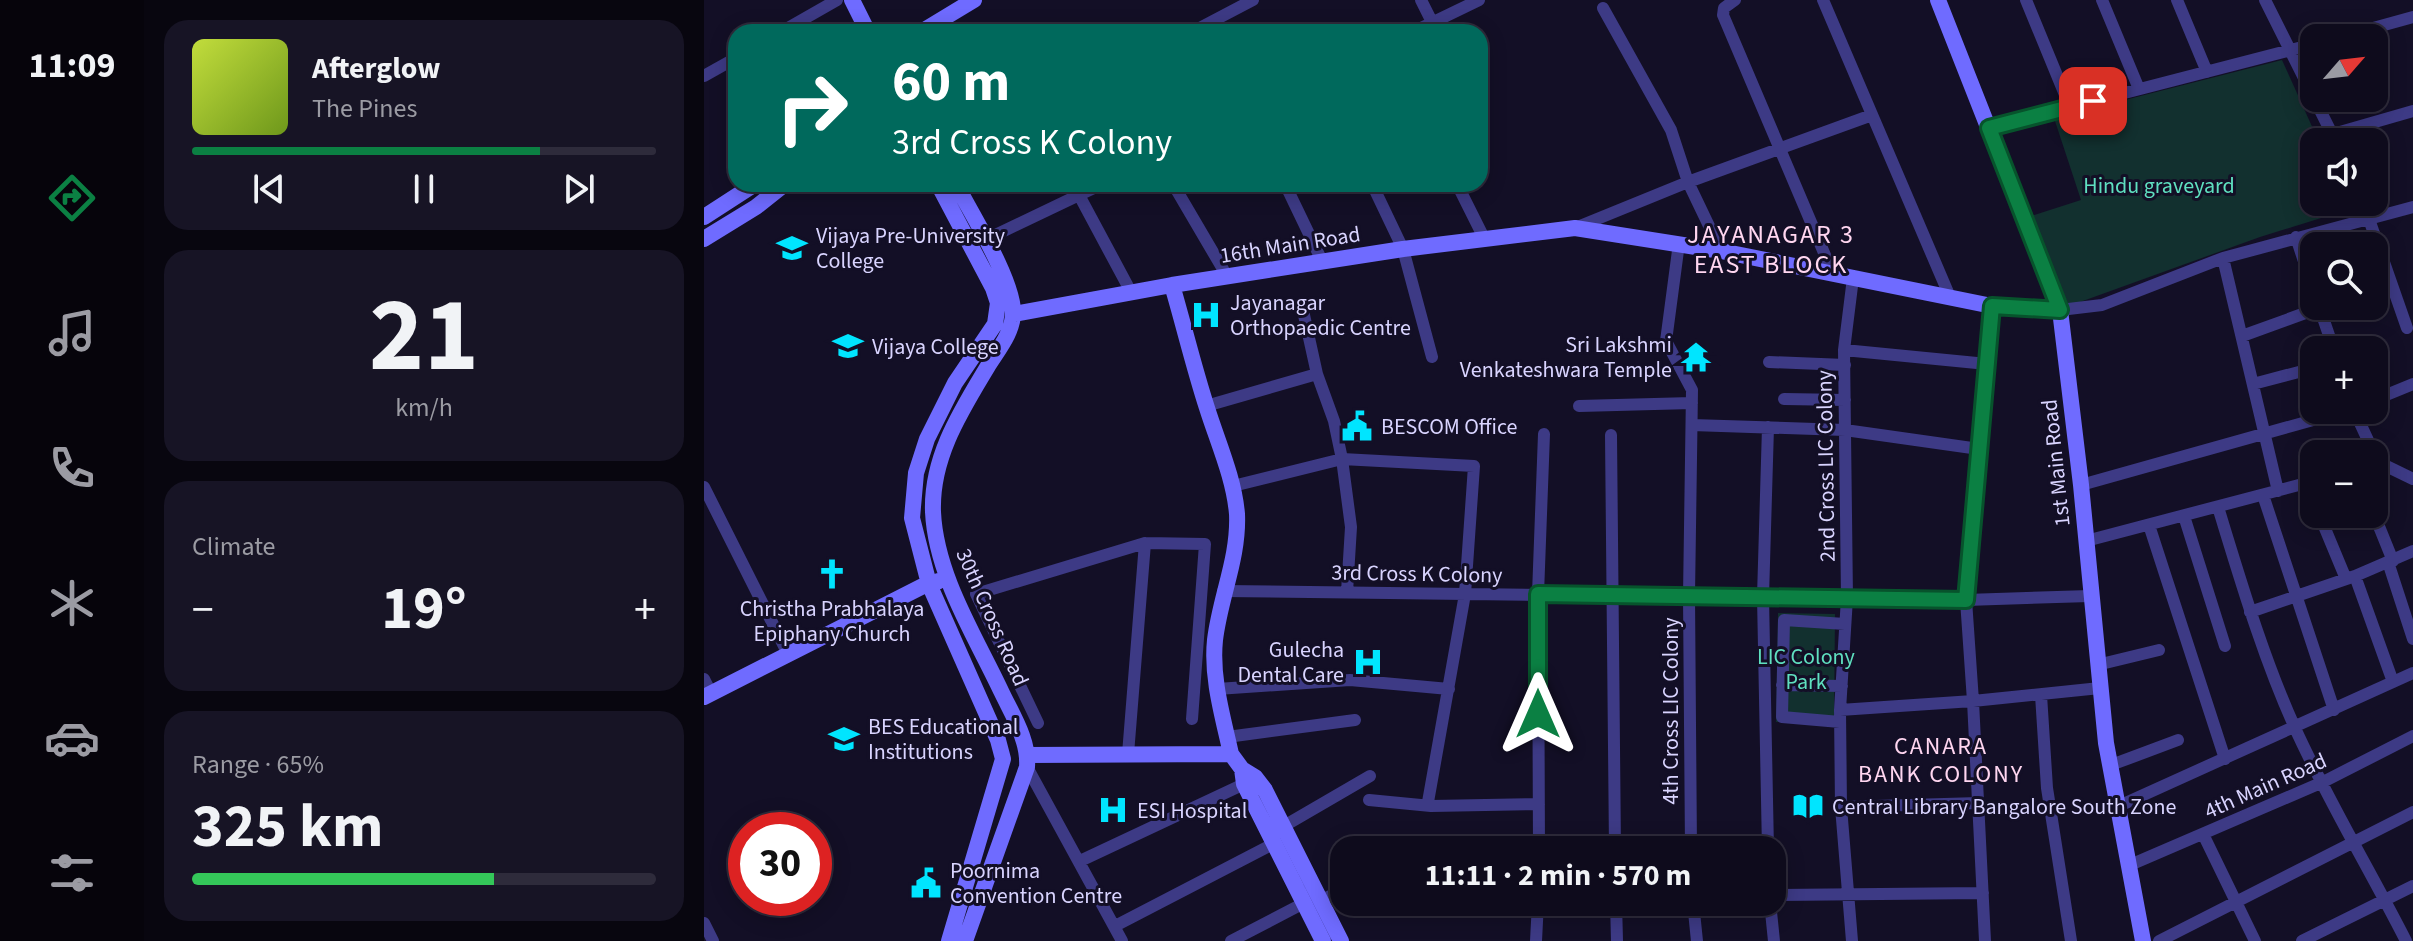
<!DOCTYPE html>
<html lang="en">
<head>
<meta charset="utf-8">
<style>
	:root { --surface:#0e0b1c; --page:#171425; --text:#f1f3f6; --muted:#9b9ba3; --line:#2e2b3b; --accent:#0b8043 }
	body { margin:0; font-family:"Source Sans 3",sans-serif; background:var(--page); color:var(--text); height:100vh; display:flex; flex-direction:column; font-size:30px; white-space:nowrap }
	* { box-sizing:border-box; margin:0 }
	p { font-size:26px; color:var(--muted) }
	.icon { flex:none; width:44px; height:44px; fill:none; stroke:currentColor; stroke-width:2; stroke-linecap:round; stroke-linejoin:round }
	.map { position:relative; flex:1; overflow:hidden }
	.drawer { display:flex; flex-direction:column; gap:20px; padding:20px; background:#08060f; width:560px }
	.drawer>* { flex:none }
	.guide { position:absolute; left:24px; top:24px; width:760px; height:168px; border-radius:24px; box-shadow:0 4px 20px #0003,0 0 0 2px var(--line); background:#00695c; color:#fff; overflow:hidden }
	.needle { width:52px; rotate:62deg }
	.fabs { position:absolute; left:1596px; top:24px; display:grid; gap:16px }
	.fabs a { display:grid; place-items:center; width:88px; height:88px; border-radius:16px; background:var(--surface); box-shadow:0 4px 20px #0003,0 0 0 2px var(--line); font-size:40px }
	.speed { position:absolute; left:24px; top:812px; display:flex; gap:16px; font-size:40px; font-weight:700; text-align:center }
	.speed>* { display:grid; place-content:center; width:104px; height:104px; border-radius:50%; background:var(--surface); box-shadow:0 4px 20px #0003,0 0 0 2px var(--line); line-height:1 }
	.speed .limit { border:12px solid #d22; background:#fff; color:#111 }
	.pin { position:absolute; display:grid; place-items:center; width:68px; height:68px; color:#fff; margin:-34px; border-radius:16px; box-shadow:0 4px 12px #0006 }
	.me { position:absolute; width:88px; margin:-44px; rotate:0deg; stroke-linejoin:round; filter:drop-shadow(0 0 6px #0008) }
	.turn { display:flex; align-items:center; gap:28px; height:168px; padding:0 32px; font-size:36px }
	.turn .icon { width:104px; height:104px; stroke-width:2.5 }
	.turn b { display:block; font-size:56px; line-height:68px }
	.big { font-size:60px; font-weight:700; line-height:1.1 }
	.drawer .card { flex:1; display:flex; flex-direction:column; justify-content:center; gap:12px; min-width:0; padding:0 28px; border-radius:24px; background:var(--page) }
	.drawer .dial { align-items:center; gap:0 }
	.dial b { font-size:104px; line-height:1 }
	.song { display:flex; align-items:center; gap:24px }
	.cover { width:96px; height:96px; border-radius:12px; background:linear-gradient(135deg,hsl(70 70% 55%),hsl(80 70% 35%)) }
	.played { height:8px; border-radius:4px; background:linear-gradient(90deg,var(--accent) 75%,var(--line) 75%) }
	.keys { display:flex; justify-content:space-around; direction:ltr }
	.heat { display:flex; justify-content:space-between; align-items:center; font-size:44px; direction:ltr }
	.charge { height:12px; border-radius:6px; background:linear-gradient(90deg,#34c759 65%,var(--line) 0) }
	.trip { position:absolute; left:626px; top:836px; width:456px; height:80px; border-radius:24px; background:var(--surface); box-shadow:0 4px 20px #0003,0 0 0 2px var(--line); font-weight:700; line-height:80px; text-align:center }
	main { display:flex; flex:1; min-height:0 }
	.menu { display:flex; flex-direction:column; width:144px; justify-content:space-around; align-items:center; background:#06040b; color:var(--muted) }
	.menu .icon { width:56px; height:56px }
	.menu .active { color:var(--accent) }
	.menu b { font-size:36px; color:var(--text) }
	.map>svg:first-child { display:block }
</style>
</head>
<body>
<main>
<nav class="menu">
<b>11:09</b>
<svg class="icon active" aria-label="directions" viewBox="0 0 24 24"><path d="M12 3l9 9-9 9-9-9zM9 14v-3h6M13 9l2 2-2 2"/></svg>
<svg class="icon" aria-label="music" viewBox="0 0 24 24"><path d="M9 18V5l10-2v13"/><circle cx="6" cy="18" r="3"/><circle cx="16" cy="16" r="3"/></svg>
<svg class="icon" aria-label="phone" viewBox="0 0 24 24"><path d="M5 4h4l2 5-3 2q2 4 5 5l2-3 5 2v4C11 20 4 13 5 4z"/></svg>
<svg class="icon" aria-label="climate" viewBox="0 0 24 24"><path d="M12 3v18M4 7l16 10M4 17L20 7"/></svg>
<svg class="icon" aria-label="car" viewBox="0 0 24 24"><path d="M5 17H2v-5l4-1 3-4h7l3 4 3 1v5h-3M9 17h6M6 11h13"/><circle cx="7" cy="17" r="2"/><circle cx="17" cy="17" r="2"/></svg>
<svg class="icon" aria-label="filters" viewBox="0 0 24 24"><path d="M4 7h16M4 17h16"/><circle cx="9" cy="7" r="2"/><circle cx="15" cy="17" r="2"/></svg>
</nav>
<section class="drawer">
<div class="card">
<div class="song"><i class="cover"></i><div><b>Afterglow</b><p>The Pines</p></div></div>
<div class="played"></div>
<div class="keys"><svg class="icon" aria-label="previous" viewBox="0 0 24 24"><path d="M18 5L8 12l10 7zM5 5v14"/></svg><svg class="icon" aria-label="pause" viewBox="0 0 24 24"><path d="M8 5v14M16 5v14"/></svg><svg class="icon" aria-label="next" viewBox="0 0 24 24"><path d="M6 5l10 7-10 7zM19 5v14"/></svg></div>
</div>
<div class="card dial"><b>21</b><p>km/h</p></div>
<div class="card"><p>Climate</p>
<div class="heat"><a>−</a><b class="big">19°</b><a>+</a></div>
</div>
<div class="card"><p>Range · 65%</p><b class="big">325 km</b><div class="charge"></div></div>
</section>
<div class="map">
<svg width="1709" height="941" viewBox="0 0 1709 941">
	<rect width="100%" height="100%" fill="#130f26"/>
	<!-- green -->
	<path fill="#12302f" d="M1578 60 1615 142H1610V202H1643L1646 209 1556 237 1365 306 1327 216 1377 200 1350 118Z
		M1074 613 1131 614 1130 723 1072 722Z"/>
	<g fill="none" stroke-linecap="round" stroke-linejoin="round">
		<!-- street -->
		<path stroke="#3d3a85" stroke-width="12" d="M717 0 728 22
			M1031 0 1020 8 1019 15 1129 274
			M1119 0 1246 297
			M1322 0 1366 107
			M1398 0 1435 89
			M1473 0 1503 72
			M1561 0 1632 142
			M899 8 967 130 984 182 1017 251
			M77 32 133 0
			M488 32 549 0
			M709 32 775 0
			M1633 38 1709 17
			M0 76 32 58
			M1285 128 1610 44
			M1629 134 1709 111
			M469 184 523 276
			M581 184 618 261
			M668 184 699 249 728 357
			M753 184 781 240
			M375 195 427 292
			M1659 202 1703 328
			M871 228 984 182 1168 115
			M1592 237 1610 292
			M281 240 398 184
			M975 243 962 341 988 390 985 596 987 850
			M1519 258 1574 491
			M1615 306 1630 350
			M1356 310 1398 305 1519 258 1709 207
			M600 315 613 374 630 421 638 459 647 527 643 592
			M1538 336 1615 308
			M1140 350 1283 364
			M1065 362 1141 365
			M1549 384 1610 368
			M1080 399 1141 400
			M1670 400 1709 384
			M502 406 613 374
			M875 406 988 403
			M1650 410 1674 462
			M988 425 1141 430 1275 449
			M907 435 911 850
			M1674 462 1709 479
			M1602 483 1610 502
			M1377 485 1645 410
			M529 486 638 459 770 466 761 594 724 802 727 806 835 804
			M0 487 84 654
			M1559 495 1630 710
			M1514 507C1537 582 1559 657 1591 728 1624 801 1666 870 1702 941
			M1615 514 1642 579
			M1670 514 1689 561
			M1480 516 1521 646
			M1445 525 1521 759
			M1382 541 1610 481
			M1684 562 1709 639
			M1651 576 1689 682
			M519 591 1262 600 1386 596
			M1546 612 1651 576 1709 551
			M1393 665 1455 650
			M0 679 7 693
			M1078 685 1138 686
			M513 689 646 680 745 689
			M1337 695 1343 788 1367 941
			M1136 710 1269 701 1396 688
			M1136 722 1078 717 1080 620 1141 624
			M334 723 272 594 441 543 501 544 488 719
			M523 737 651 720
			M424 754 441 543
			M1407 765 1474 740
			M323 767 418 941
			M665 800 727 806
			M1415 806 1709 673
			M1137 807 1275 803
			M580 826 666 776
			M1499 834 1551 941
			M835 850 834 594 840 434
			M1064 850 1059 597 1064 427
			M376 861 540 784
			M1426 865 1619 782 1709 736
			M1068 895 1279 893
			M617 900 640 890
			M912 902 913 941
			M989 902 993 941
			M1066 902 1070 941
			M0 923 9 941
			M411 926 569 844
			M527 941 600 903
			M832 941 834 902
			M1148 941 1137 807 1136 710 1143 598 1140 350 1149 278
			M1281 941 1269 701 1262 600 1288 306
			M1455 941 1709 812
			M1598 941 1709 886"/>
		<!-- secondary -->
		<path stroke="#6f6bff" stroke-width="16" d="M148 0 164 32
			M1234 0 1356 310 1377 485 1402 743 1439 941
			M217 32 270 0
			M234 184 289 288 294 303 291 324 251 383 223 439 212 473 208 518 225 584 294 740 299 759 245 941
			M252 184C268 215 308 278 309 311 310 331 294 350 284 366 257 411 227 457 229 512 232 576 272 637 298 693 309 716 325 741 323 767L261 941
			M0 217 51 184
			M0 239 52 207 81 184
			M468 285C480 326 490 368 503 408 514 443 530 478 533 514 535 558 516 597 511 640 507 678 519 717 527 754
			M310 314 468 285 699 249 871 228 1017 251 1288 306 1356 310
			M0 697 219 586 235 581
			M324 755 527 754 538 769 540 784 619 941
			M538 769 551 777 561 790 637 941"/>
	</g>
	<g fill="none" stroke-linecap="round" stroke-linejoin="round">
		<!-- route casing -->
		<g stroke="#07532c" stroke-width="20">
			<path id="route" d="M834 714V594L1262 600 1288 306 1356 310 1285 128 1389 101"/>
		</g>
		<!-- route -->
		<use href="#route" stroke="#0b8043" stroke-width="14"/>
	</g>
	<!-- icons -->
	<defs>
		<g id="university-bare" transform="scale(2.4)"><path d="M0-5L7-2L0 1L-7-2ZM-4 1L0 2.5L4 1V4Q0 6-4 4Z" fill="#00e5ff" stroke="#130f26" stroke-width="2.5" paint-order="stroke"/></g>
		<g id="hospital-bare" transform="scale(2.4)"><path d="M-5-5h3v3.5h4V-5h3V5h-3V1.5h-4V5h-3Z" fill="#00e5ff" stroke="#130f26" stroke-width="2.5" paint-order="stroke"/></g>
		<g id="temple-bare" transform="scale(2.4)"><path d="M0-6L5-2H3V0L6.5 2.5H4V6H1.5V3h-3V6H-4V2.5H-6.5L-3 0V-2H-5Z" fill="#00e5ff" stroke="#130f26" stroke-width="2.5" paint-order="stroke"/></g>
		<g id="civic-bare" transform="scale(2.4)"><path d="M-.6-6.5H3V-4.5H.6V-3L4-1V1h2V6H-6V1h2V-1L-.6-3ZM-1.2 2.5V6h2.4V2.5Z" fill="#00e5ff" stroke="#130f26" stroke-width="2.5" paint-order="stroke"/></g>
		<g id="church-bare" transform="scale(2.4)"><path d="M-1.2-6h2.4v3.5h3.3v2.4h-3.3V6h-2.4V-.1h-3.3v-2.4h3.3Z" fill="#00e5ff" stroke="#130f26" stroke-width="2.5" paint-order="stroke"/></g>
		<g id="library-bare" transform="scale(2.4)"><path d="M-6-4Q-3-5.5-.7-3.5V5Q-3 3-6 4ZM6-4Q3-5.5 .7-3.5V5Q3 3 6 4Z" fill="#00e5ff" stroke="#130f26" stroke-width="2.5" paint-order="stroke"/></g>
	</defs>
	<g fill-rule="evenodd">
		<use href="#university-bare" x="88" y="248"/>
		<use href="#hospital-bare" x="502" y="315"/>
		<use href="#university-bare" x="144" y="346"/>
		<use href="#temple-bare" x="992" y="357"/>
		<use href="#civic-bare" x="653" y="426"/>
		<use href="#church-bare" x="128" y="574"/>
		<use href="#hospital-bare" x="664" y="662"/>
		<use href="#university-bare" x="140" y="739"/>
		<use href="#library-bare" x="1104" y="806"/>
		<use href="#hospital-bare" x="409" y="810"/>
		<use href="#civic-bare" x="222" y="883"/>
	</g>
	<g text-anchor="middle" stroke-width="6" stroke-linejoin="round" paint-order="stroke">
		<!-- park labels -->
		<g font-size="22" fill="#5fe0c0" stroke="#130f26">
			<text x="1455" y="193">Hindu graveyard</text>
			<text x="1102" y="664">LIC Colony<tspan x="1102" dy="25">Park</tspan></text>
		</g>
		<!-- poi labels -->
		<g font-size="22" fill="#d9d4ff" stroke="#130f26" text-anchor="start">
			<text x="112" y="243">Vijaya Pre-University<tspan x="112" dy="25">College</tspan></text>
			<text x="526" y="310">Jayanagar<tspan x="526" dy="25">Orthopaedic Centre</tspan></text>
			<text x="968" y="352" text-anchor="end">Sri Lakshmi<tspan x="968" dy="25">Venkateshwara Temple</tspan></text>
			<text x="168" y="354">Vijaya College</text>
			<text x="677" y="434">BESCOM Office</text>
			<text x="128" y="616" text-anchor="middle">Christha Prabhalaya<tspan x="128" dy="25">Epiphany Church</tspan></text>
			<text x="640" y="657" text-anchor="end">Gulecha<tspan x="640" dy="25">Dental Care</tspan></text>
			<text x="164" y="734">BES Educational<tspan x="164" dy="25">Institutions</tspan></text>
			<text x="1128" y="814">Central Library Bangalore South Zone</text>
			<text x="433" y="818">ESI Hospital</text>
			<text x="246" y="878">Poornima<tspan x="246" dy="25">Convention Centre</tspan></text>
		</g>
		<!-- street labels -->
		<g font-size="22" fill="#d9d4ff" stroke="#130f26">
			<text transform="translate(586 244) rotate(-9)" y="8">16th Main Road</text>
			<text transform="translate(1351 463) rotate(-96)" y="8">1st Main Road</text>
			<text transform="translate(1121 466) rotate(-91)" y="8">2nd Cross LIC Colony</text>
			<text transform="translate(713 573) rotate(1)" y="8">3rd Cross K Colony</text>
			<text transform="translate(289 617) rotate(66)" y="8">30th Cross Road</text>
			<text transform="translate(966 711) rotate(-90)" y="8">4th Cross LIC Colony</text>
			<text transform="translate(1561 785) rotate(-24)" y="8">4th Main Road</text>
		</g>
		<!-- neighbourhood labels -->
		<g font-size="24" letter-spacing="2" fill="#ffd6f0" stroke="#130f26">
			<text x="1237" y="754">CANARA<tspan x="1237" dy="28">BANK COLONY</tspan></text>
		</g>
		<!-- quarter labels -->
		<g font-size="26" letter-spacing="2" fill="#ffd6f0" stroke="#130f26">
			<text x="1067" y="243">JAYANAGAR 3<tspan x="1067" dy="30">EAST BLOCK</tspan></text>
		</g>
	</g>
</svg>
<div class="fabs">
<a><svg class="needle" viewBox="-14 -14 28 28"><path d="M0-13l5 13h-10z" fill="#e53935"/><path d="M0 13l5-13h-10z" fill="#9b9ba3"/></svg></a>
<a><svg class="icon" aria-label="sound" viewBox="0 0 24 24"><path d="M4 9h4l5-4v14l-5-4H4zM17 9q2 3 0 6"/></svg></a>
<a><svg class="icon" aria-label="search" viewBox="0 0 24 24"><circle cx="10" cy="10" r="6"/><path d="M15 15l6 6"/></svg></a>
<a>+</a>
<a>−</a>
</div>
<div class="speed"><div class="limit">30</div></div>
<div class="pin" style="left:1389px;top:101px;background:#d93025"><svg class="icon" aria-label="arrive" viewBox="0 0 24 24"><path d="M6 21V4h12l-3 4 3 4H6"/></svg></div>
<svg class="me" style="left:834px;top:714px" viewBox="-20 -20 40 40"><path d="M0-17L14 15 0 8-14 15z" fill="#0b8043" stroke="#fff" stroke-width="4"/></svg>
<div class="trip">11:11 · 2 min · 570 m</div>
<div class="guide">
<div class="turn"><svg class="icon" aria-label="right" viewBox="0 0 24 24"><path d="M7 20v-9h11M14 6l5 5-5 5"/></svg><div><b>60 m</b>3rd Cross K Colony</div></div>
</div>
</div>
</main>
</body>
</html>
